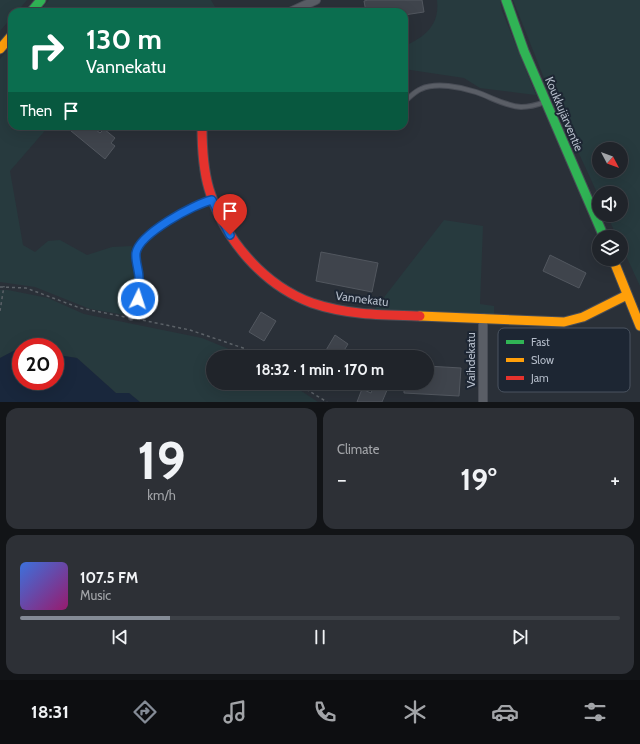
<!DOCTYPE html>
<html lang="en">
<head>
<meta charset="utf-8">
<style>
	:root { --surface:#20242a; --page:#2d3036; --text:#f1f3f6; --muted:#a2a4a8; --line:#3d4147; --accent:#848b96 }
	body { margin:0; font-family:Cabin,sans-serif; background:var(--page); color:var(--text); height:100vh; display:flex; flex-direction:column; font-size:15px; white-space:nowrap }
	* { box-sizing:border-box; margin:0 }
	p { font-size:13px; color:var(--muted) }
	.icon { flex:none; width:22px; height:22px; fill:none; stroke:currentColor; stroke-width:2; stroke-linecap:round; stroke-linejoin:round }
	.map { position:relative; height:402px; overflow:hidden }
	.panel { display:flex; flex-direction:column; gap:6px; padding:6px; background:#121417; flex:1 }
	.panel>* { flex:none }
	.top-card { position:absolute; left:8px; top:8px; width:400px; height:122px; border-radius:12px; box-shadow:0 4px 16px #0002,0 0 0 1px var(--line); background:#0b6e4f; color:#fff; overflow:hidden }
	.needle { width:26px; rotate:131deg }
	.tools { position:absolute; left:592px; top:142px; display:grid; gap:8px }
	.tools a { display:grid; place-items:center; width:36px; height:36px; border-radius:50%; background:var(--surface); box-shadow:0 4px 16px #0002,0 0 0 1px var(--line); font-size:20px }
	.speed { position:absolute; left:12px; top:338px; display:flex; gap:8px; font-size:20px; font-weight:700; text-align:center }
	.speed>* { display:grid; place-content:center; width:52px; height:52px; border-radius:50%; background:var(--surface); box-shadow:0 4px 16px #0002,0 0 0 1px var(--line); line-height:1 }
	.speed .limit { border:6px solid #d22; background:#fff; color:#111 }
	.pin { position:absolute; display:grid; place-items:center; width:34px; height:34px; color:#fff; margin:-41px -17px; border-radius:50% 50% 50% 0; rotate:-45deg; box-shadow:0 0 4px #0007 }
	.pin .icon { rotate:45deg }
	.me { position:absolute; width:44px; margin:-22px; rotate:4deg; stroke-linejoin:round; filter:drop-shadow(0 0 3px #0008) }
	.turn { display:flex; align-items:center; gap:14px; height:84px; padding:0 12px; font-size:18px }
	.turn .icon { width:52px; height:52px; stroke-width:2.5 }
	.turn b { display:block; font-size:28px; line-height:34px }
	.then { display:flex; align-items:center; height:38px; padding:0 12px; background:#0003; gap:8px; font-size:15px }
	.big { font-size:30px; font-weight:700; line-height:1.1 }
	.panel .tile { flex:1; display:flex; flex-direction:column; justify-content:center; gap:6px; min-width:0; padding:0 14px; border-radius:12px; background:var(--page) }
	.panel .dial { align-items:center; gap:0 }
	.dial b { font-size:52px; line-height:1 }
	.song { display:flex; align-items:center; gap:12px }
	.cover { width:48px; height:48px; border-radius:6px; background:linear-gradient(135deg,hsl(220 70% 55%),hsl(320 70% 35%)) }
	.played { height:4px; border-radius:2px; background:linear-gradient(90deg,var(--accent) 25%,var(--line) 25%) }
	.keys { display:flex; justify-content:space-around; direction:ltr }
	.heat { display:flex; justify-content:space-between; align-items:center; font-size:22px; direction:ltr }
	.panel .tiles { flex:1; display:grid; gap:6px; grid-template-columns:1fr 1fr }
	.tile:last-child { grid-column:span 2 }
	.trip { position:absolute; left:206px; top:350px; width:228px; height:40px; border-radius:20px; background:var(--surface); box-shadow:0 4px 16px #0002,0 0 0 1px var(--line); font-weight:700; line-height:40px; text-align:center }
	.tabs { display:flex; height:64px; justify-content:space-around; align-items:center; background:#0d0e11; color:var(--muted) }
	.tabs .icon { width:28px; height:28px }
	.tabs .on { color:var(--accent) }
	.tabs b { font-size:18px; color:var(--text) }
	.map>svg:first-child { display:block }
</style>
</head>
<body>
<div class="map">
<svg width="640" height="402" viewBox="0 0 640 402">
	<rect width="100%" height="100%" fill="#2a3038"/>
	<!-- green -->
	<path fill="#273a3e" fill-rule="evenodd" d="M0 0H27L17 12H12V17L0 31Z
		M49 0H211L218 12H39Z
		M437 0H500L502 11 536 95 480 88 464 78 404 69V46C425 37 440 25 437 0Z
		M513 0H640V286L621 245V237H617L607 215H621V193H599V197L544 78ZM599 149H621V171H599Z
		M12 44V126H49L10 171 23 245 35 252 48 241 60 240 87 255 112 247 132 246 131 263 136 282 131 307 125 315 90 309 35 287 0 282V59Z
		M444 220 483 226 480 304 494 306V315L375 309Z
		M0 290H8L48 298 84 314 202 338 248 357H213V383H289L318 402H140L129 393H116L77 358 64 356 55 350V347L33 342 0 358Z"/>
	<!-- water -->
	<path fill="#19273c" d="M21 347V381H55V350L64 356 77 358 116 393H129L140 402H0V358Z"/>
	<!-- building -->
	<path fill="#3f444c" stroke="#52575f" d="M368 0H422L424 12 404 15V12H366L364 1Z
		M65 126H91L100 133 104 129 115 138 111 143 115 146 105 159Z
		M321 252 378 263 372 292 316 281Z
		M550 255 586 273 579 288 543 271Z
		M261 312 276 321 264 341 249 332Z
		M335 335 348 344 340 357H322Z
		M427 366 461 368 459 396 404 393V383H427Z
		M375 383H390L382 402H357L362 389 371 393Z"/>
	<g fill="none" stroke-linecap="round" stroke-linejoin="round">
		<!-- lane casing -->
		<g stroke="#484c55" stroke-width="6">
			<path id="lane" d="M404 102C409 98 415 91 421 89 436 82 461 87 476 92 491 97 505 106 521 107 529 107 537 105 545 102
				M131 318C136 304 141 291 139 276 139 269 136 261 136 255 137 235 194 204 211 200"/>
		</g>
		<!-- street casing -->
		<g stroke="#484c55" stroke-width="10">
			<path id="street" d="M290 12 316 0
				M483 402V318"/>
		</g>
		<!-- fast casing -->
		<g stroke="#484c55" stroke-width="11">
			<path id="fast" d="M506 0 524 51 604 237
				M31 12 41 0"/>
		</g>
		<!-- slow casing -->
		<g stroke="#484c55" stroke-width="11">
			<path id="slow" d="M0 49 12 35
				M613 259 640 326
				M420 316 564 322 583 317 627 295"/>
		</g>
		<!-- jam casing -->
		<g stroke="#484c55" stroke-width="11">
			<path id="jam" d="M202 126C202 147 203 169 209 189 224 239 263 285 312 303 347 315 384 315 420 316"/>
		</g>
		<!-- path -->
		<path stroke="#5c6268" stroke-width="1.5" stroke-dasharray="3 3" stroke-linecap="butt" d="M0 287 26 288 80 308 125 317
			M0 311 4 286
			M137 319 190 330 246 349 257 357
			M296 383 327 402"/>
		<!-- lane -->
		<use href="#lane" stroke="#5a5e66" stroke-width="4"/>
		<!-- street -->
		<use href="#street" stroke="#5a5e66" stroke-width="8"/>
		<!-- fast -->
		<use href="#fast" stroke="#30b455" stroke-width="9"/>
		<!-- slow -->
		<use href="#slow" stroke="#ff9f0a" stroke-width="9"/>
		<!-- jam -->
		<use href="#jam" stroke="#e5322d" stroke-width="9"/>
	</g>
	<g fill="none" stroke-linecap="round" stroke-linejoin="round">
		<!-- route casing -->
		<g stroke="#114b97" stroke-width="10">
			<path id="route" d="M138 299C139 292 140 285 139 278 139 270 135 261 136 253 139 234 194 204 212 200L230 235"/>
		</g>
		<!-- route -->
		<use href="#route" stroke="#1a73e8" stroke-width="7"/>
	</g>
	<g text-anchor="middle" stroke-width="4" stroke-linejoin="round" paint-order="stroke">
		<!-- street labels -->
		<g font-size="12" fill="#b4bcc9" stroke="#1d2633">
			<text transform="translate(564 114) rotate(67)" y="4">Koukkujärventie</text>
			<text transform="translate(362 299) rotate(7)" y="4">Vannekatu</text>
			<text transform="translate(471 360) rotate(-90)" y="4">Vaihdekatu</text>
		</g>
	</g>
	<!-- legend -->
	<rect x="498" y="328" width="132" height="64" rx="6" fill="#1d2633" stroke="#4a5360" stroke-width="1"/>
	<rect x="506" y="340" width="18" height="4" fill="#30b455"/>
	<rect x="506" y="358" width="18" height="4" fill="#ff9f0a"/>
	<rect x="506" y="376" width="18" height="4" fill="#e5322d"/>
	<g font-size="11" fill="#b4bcc9">
		<text x="531" y="346">Fast</text>
		<text x="531" y="364">Slow</text>
		<text x="531" y="382">Jam</text>
	</g>
</svg>
<div class="tools">
<a><svg class="needle" viewBox="-14 -14 28 28"><path d="M0-13l5 13h-10z" fill="#e53935"/><path d="M0 13l5-13h-10z" fill="#a2a4a8"/></svg></a>
<a><svg class="icon" aria-label="sound" viewBox="0 0 24 24"><path d="M4 9h4l5-4v14l-5-4H4zM17 9q2 3 0 6"/></svg></a>
<a><svg class="icon" aria-label="layers" viewBox="0 0 24 24"><path d="M12 4l9 5-9 5-9-5zM3 14l9 5 9-5"/></svg></a>
</div>
<div class="speed"><div class="limit">20</div></div>
<div class="pin" style="left:230px;top:235px;background:#d93025"><svg class="icon" aria-label="arrive" viewBox="0 0 24 24"><path d="M6 21V4h12l-3 4 3 4H6"/></svg></div>
<svg class="me" style="left:138px;top:299px" viewBox="-20 -20 40 40"><circle r="17" fill="#1a73e8" stroke="#fff" stroke-width="3"/><path d="M0-11L8 9 0 5-8 9z" fill="#fff"/></svg>
<div class="trip">18:32 · 1 min · 170 m</div>
<div class="top-card">
<div class="turn"><svg class="icon" aria-label="right" viewBox="0 0 24 24"><path d="M7 20v-9h11M14 6l5 5-5 5"/></svg><div><b>130 m</b>Vannekatu</div></div>
<div class="then">Then<svg class="icon" aria-label="arrive" viewBox="0 0 24 24"><path d="M6 21V4h12l-3 4 3 4H6"/></svg></div>
</div>
</div>
<section class="panel">
<div class="tiles">
<div class="tile dial"><b>19</b><p>km/h</p></div>
<div class="tile"><p>Climate</p>
<div class="heat"><a>−</a><b class="big">19°</b><a>+</a></div>
</div>
<div class="tile">
<div class="song"><i class="cover"></i><div><b>107.5 FM</b><p>Music</p></div></div>
<div class="played"></div>
<div class="keys"><svg class="icon" aria-label="previous" viewBox="0 0 24 24"><path d="M18 5L8 12l10 7zM5 5v14"/></svg><svg class="icon" aria-label="pause" viewBox="0 0 24 24"><path d="M8 5v14M16 5v14"/></svg><svg class="icon" aria-label="next" viewBox="0 0 24 24"><path d="M6 5l10 7-10 7zM19 5v14"/></svg></div>
</div>
</div>
</section>
<nav class="tabs">
<b>18:31</b>
<svg class="icon on" aria-label="directions" viewBox="0 0 24 24"><path d="M12 3l9 9-9 9-9-9zM9 14v-3h6M13 9l2 2-2 2"/></svg>
<svg class="icon" aria-label="music" viewBox="0 0 24 24"><path d="M9 18V5l10-2v13"/><circle cx="6" cy="18" r="3"/><circle cx="16" cy="16" r="3"/></svg>
<svg class="icon" aria-label="phone" viewBox="0 0 24 24"><path d="M5 4h4l2 5-3 2q2 4 5 5l2-3 5 2v4C11 20 4 13 5 4z"/></svg>
<svg class="icon" aria-label="climate" viewBox="0 0 24 24"><path d="M12 3v18M4 7l16 10M4 17L20 7"/></svg>
<svg class="icon" aria-label="car" viewBox="0 0 24 24"><path d="M5 17H2v-5l4-1 3-4h7l3 4 3 1v5h-3M9 17h6M6 11h13"/><circle cx="7" cy="17" r="2"/><circle cx="17" cy="17" r="2"/></svg>
<svg class="icon" aria-label="filters" viewBox="0 0 24 24"><path d="M4 7h16M4 17h16"/><circle cx="9" cy="7" r="2"/><circle cx="15" cy="17" r="2"/></svg>
</nav>
</body>
</html>
